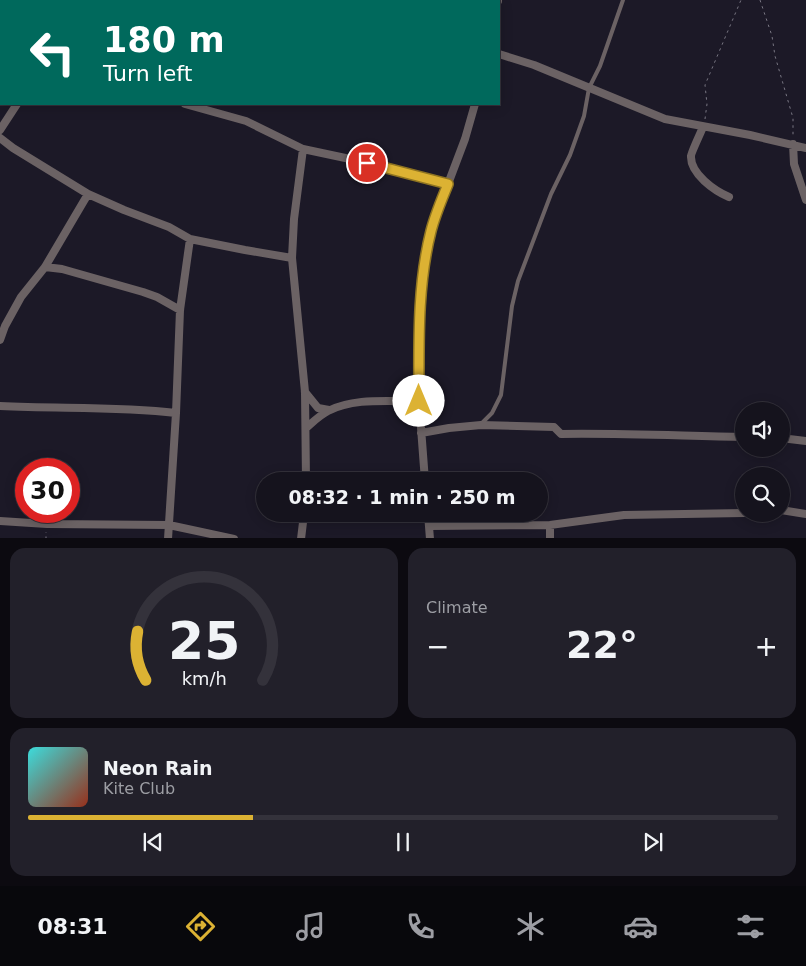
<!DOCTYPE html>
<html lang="en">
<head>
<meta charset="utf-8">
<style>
	:root { --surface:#15131d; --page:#22202a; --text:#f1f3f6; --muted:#9d9ea4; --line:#34323b; --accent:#dcb233 }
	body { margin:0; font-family:"DejaVu Sans",sans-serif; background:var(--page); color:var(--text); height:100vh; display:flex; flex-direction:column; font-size:19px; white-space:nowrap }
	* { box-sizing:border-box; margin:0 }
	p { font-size:16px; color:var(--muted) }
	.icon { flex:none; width:28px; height:28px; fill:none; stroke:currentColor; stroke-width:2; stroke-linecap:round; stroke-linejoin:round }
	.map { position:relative; height:538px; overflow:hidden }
	.details { display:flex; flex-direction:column; gap:10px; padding:10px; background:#0c0a10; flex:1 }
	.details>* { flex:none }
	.hud { position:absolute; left:0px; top:0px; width:500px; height:105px; box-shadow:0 2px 12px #0003,0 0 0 1px var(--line); background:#00695c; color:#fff; overflow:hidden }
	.tools { position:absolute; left:735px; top:402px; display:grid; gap:10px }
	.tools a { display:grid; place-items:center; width:55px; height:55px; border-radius:50%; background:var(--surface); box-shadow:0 2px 12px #0003,0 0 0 1px var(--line); font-size:25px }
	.speed { position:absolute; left:15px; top:458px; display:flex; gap:10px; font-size:25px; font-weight:700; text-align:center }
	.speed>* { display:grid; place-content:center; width:65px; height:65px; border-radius:50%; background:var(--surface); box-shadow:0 2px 12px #0003,0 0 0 1px var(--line); line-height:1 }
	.speed .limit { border:8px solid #d22; background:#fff; color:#111 }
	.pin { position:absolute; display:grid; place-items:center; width:42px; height:42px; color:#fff; margin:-21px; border:2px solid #fff; border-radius:50%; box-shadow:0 1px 5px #0007 }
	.me { position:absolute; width:55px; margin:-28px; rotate:0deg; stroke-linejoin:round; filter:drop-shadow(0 0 4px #0008) }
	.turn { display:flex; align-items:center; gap:18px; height:105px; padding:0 20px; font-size:22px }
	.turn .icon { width:65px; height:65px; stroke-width:2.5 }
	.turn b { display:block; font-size:35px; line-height:42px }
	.big { font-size:38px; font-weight:800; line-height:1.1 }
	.details .card { flex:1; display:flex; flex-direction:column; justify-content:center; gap:8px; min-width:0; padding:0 18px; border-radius:15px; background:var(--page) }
	.details .dial { align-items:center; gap:0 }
	.dial svg { height:130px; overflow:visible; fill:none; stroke:var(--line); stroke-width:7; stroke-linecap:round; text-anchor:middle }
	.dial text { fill:var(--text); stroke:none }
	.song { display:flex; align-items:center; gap:15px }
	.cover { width:60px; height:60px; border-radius:8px; background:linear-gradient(135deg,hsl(180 70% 55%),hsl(10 70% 35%)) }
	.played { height:5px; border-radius:2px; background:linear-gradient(90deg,var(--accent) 30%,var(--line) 30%) }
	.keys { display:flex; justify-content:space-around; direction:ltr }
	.heat { display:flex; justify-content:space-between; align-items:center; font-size:28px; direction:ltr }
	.details .tiles { flex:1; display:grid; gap:10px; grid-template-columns:1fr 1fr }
	.card:last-child { grid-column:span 2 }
	.trip { position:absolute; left:256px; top:472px; width:292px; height:50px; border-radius:25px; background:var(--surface); box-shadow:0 2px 12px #0003,0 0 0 1px var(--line); font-weight:800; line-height:50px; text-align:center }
	.tabs { display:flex; height:80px; justify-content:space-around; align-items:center; background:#08080c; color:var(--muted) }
	.tabs .icon { width:35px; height:35px }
	.tabs .selected { color:var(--accent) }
	.tabs b { font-size:22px; color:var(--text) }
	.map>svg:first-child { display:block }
</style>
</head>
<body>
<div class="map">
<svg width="806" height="539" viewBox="0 0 806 539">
	<rect width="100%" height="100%" fill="#1c1927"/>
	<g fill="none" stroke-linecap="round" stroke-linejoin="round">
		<!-- path -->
		<path stroke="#797783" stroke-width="1" stroke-dasharray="2.5 4" stroke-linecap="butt" d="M760 0 772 36 775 56 793 118V137
			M705 119 707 104 705 85 741 0
			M46 539V532"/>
		<!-- service -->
		<path stroke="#6b6264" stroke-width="4" d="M482 423 492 413 501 395 512 306 518 281 551 194 570 155 584 116 589 88 600 66 623 0"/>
		<!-- minor -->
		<path stroke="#6b6264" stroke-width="8" d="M261 0 270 1
			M246 1V0
			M278 1V0
			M410 1 411 0
			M498 1V0
			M0 4 1 5
			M499 54 534 65 665 119 750 135 806 148
			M185 104 246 121 303 149 383 166 448 184
			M703 127C701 132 691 153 691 156 690 174 715 191 729 197
			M0 130 17 104
			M0 138 13 148 88 194 124 210 169 227 190 239 245 250 292 258
			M793 144 794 164 806 200
			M303 149 294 219 292 258 305 392 306 481
			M45 267 62 269 143 292 157 297 180 310
			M0 340 5 326 21 297 45 267 88 194
			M305 392 318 408 329 410
			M0 406C59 409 118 406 176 413
			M306 428C313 422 320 415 328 411 355 397 390 402 419 401
			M421 433 449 428 481 425 554 427 561 434C622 433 683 436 744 437
			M781 438 806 441
			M425 481 419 401 420 299 424 268 431 229 465 139 475 104
			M781 510 806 514
			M428 514 430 539
			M0 521 47 524 169 525 234 539
			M550 525V539
			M430 526 550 525 624 515 744 513
			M168 539 176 413 180 310 190 239
			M301 539 304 514"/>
	</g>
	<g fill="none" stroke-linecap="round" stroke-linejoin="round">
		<!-- route casing -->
		<g stroke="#8f7421" stroke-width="12">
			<path id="route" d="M367 163 448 184C442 199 435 215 431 231 417 286 419 344 419 401"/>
		</g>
		<!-- route -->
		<use href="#route" stroke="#dcb233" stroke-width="9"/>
	</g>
</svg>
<div class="tools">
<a><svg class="icon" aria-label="sound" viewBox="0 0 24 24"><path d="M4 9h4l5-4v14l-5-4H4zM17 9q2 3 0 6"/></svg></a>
<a><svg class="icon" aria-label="search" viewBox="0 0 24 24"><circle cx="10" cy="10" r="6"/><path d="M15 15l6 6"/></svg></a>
</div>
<div class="speed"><div class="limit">30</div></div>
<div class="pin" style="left:367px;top:163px;background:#d93025"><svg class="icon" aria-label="arrive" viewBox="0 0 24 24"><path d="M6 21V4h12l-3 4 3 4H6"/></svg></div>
<svg class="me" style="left:419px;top:401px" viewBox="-20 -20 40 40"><circle r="19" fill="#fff"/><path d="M0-13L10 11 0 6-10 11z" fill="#dcb233"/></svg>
<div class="trip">08:32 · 1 min · 250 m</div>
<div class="hud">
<div class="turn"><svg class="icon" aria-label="left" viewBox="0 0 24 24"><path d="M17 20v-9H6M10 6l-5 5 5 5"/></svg><div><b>180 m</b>Turn left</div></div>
</div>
</div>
<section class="details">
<div class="tiles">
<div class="card dial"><svg viewBox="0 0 100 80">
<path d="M14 69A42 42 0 1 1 86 69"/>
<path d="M14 69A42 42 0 0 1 9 39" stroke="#dcb233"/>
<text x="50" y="56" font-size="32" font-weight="700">25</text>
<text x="50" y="72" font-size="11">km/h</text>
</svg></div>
<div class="card"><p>Climate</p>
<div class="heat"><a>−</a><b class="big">22°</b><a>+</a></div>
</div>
<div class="card">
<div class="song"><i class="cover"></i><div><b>Neon Rain</b><p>Kite Club</p></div></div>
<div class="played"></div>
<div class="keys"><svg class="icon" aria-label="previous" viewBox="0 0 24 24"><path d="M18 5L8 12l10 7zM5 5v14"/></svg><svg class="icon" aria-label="pause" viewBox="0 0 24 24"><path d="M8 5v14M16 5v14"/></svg><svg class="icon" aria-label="next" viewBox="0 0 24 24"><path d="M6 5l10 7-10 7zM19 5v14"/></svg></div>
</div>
</div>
</section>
<nav class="tabs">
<b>08:31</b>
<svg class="icon selected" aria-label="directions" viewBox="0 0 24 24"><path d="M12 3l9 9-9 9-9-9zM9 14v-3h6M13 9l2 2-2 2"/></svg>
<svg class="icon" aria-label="music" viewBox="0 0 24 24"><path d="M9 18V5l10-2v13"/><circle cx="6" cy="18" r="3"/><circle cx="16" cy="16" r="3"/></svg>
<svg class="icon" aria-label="phone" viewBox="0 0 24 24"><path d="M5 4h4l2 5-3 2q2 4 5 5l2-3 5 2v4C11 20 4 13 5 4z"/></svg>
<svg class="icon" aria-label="climate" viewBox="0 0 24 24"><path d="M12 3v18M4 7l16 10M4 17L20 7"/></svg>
<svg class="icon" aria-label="car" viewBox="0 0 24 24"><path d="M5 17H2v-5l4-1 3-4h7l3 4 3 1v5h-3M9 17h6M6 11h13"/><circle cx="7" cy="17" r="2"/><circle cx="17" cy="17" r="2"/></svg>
<svg class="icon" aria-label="filters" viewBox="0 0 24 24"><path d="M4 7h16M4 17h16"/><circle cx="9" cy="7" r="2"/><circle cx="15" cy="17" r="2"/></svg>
</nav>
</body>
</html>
